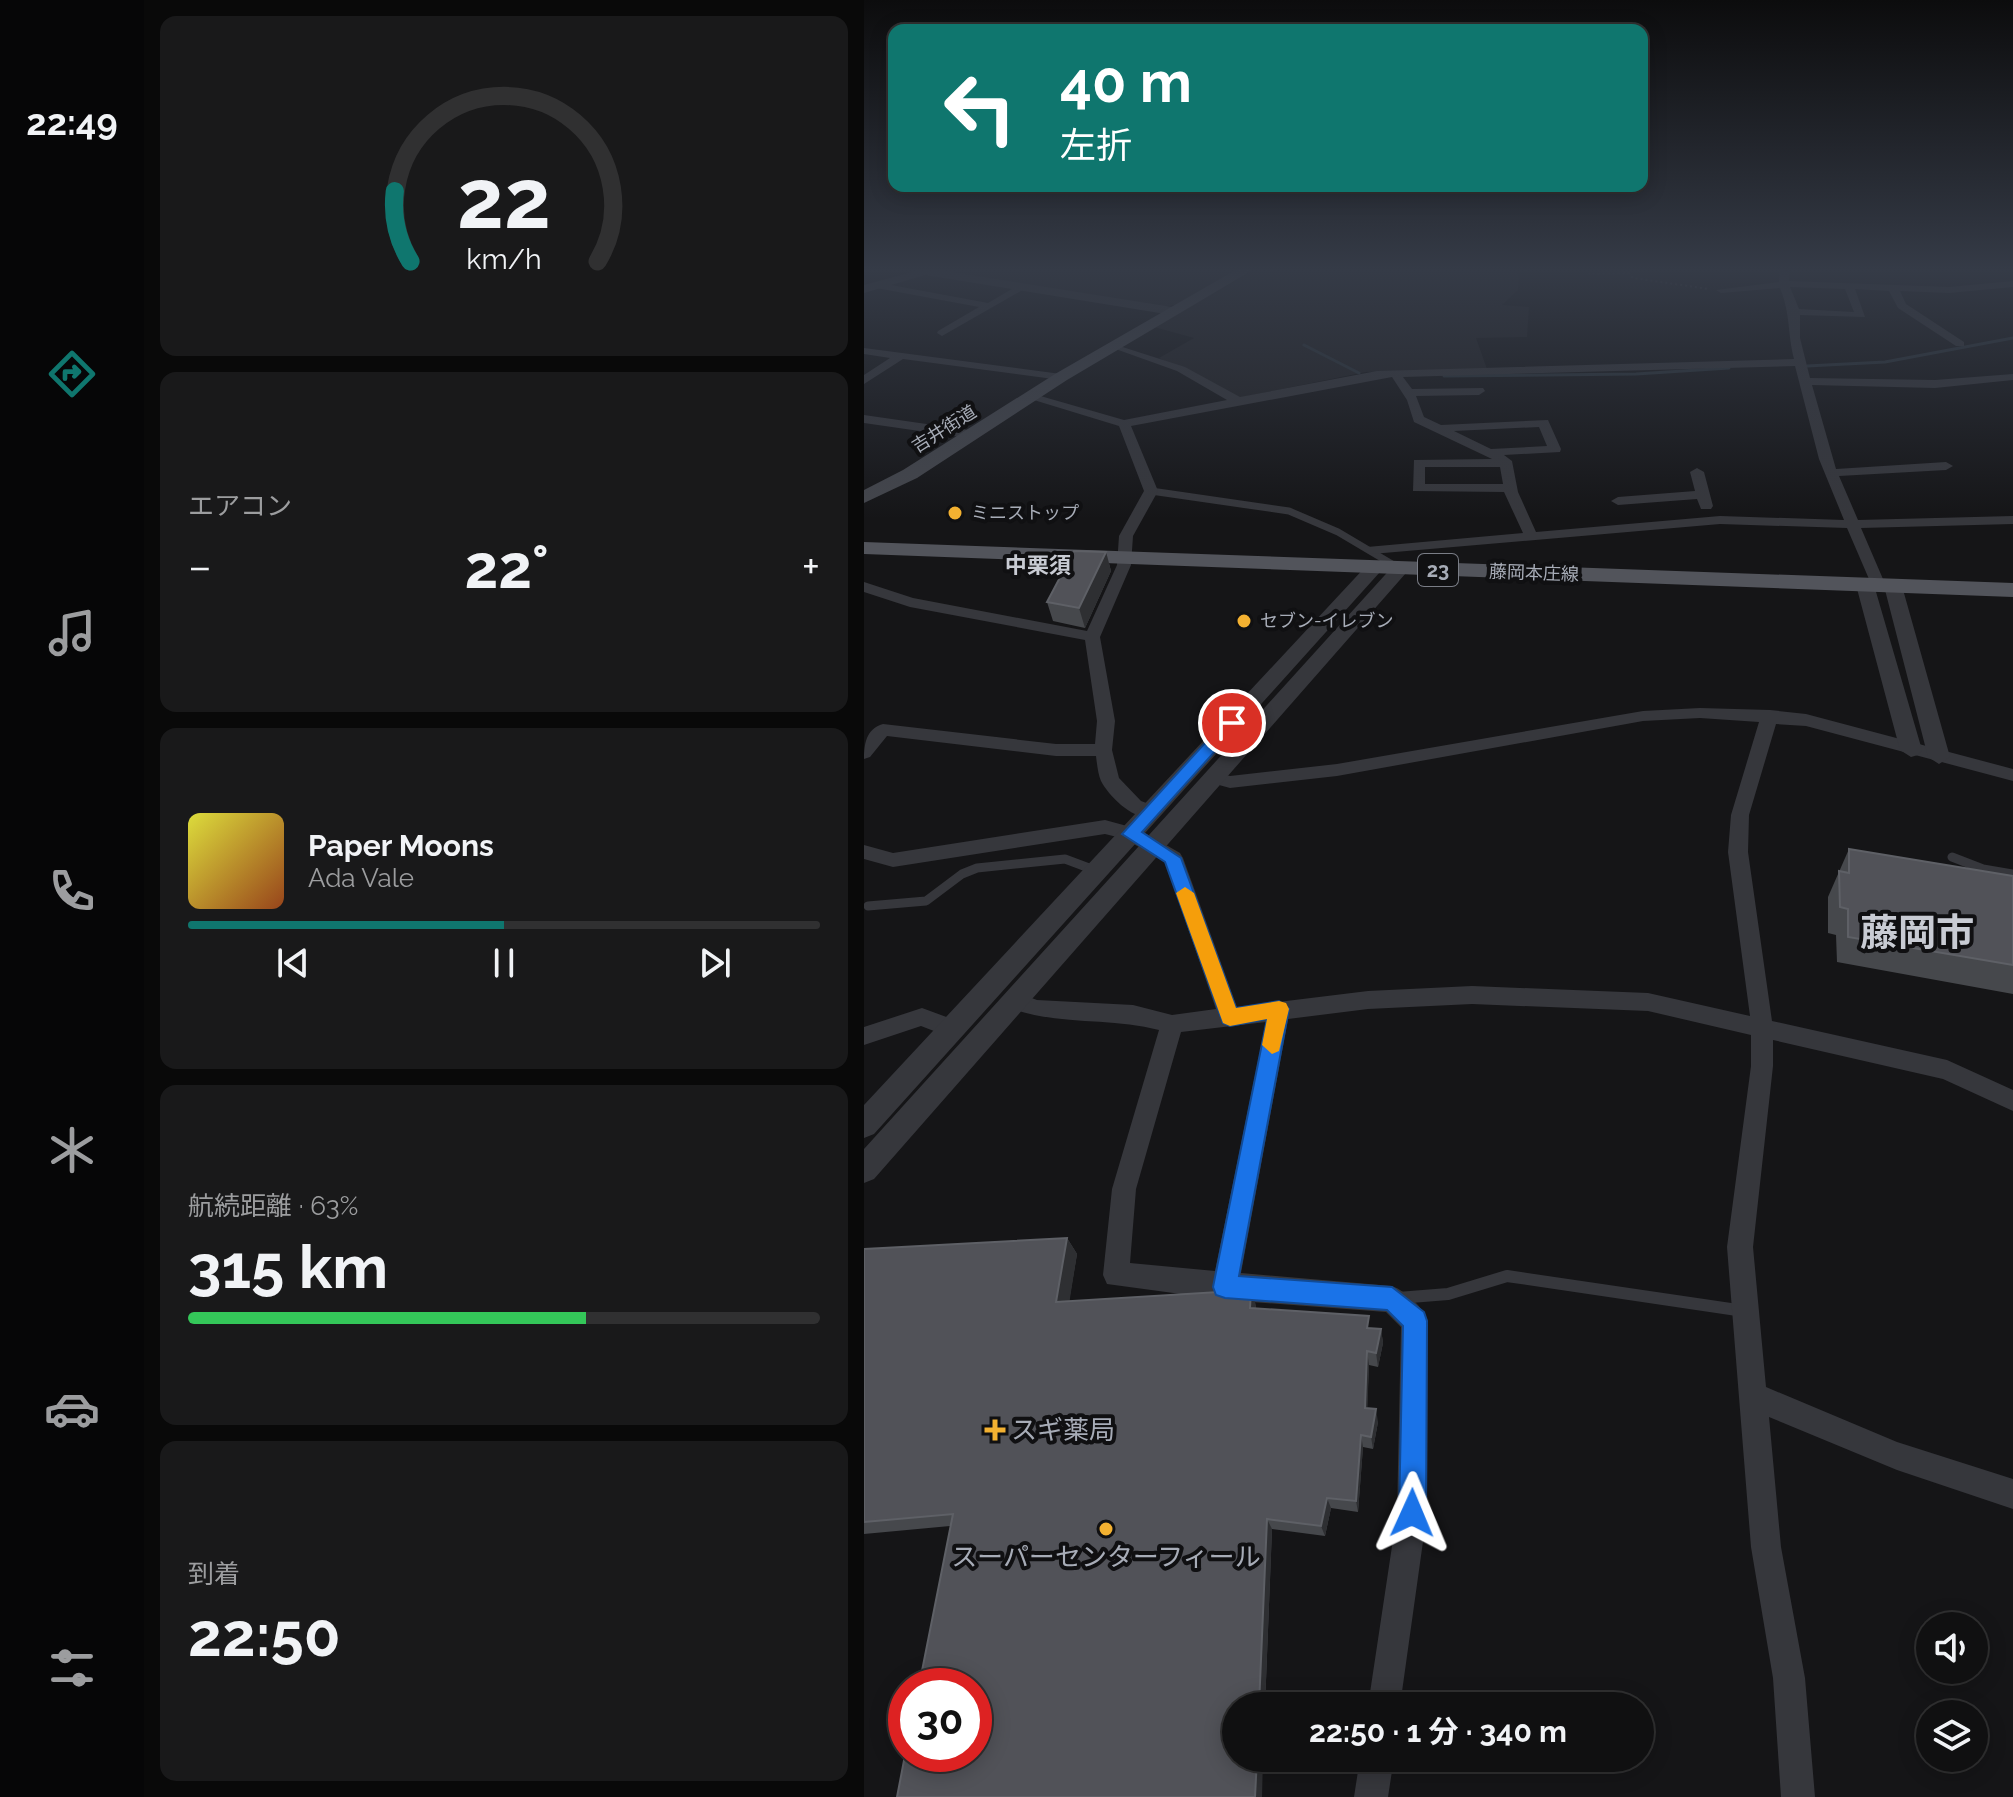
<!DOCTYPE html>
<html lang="ja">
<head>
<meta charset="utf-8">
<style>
	:root { --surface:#101011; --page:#19191a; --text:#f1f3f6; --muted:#9c9d9f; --line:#303031; --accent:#0f766e }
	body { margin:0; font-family:Raleway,"Noto Sans JP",sans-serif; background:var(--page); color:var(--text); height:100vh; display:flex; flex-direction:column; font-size:30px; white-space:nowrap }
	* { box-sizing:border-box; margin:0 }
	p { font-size:26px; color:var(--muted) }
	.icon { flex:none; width:44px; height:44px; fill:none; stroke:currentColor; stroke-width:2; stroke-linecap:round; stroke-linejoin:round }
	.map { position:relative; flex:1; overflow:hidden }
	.details { display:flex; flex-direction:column; gap:16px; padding:16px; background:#090909; width:720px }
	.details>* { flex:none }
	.top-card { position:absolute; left:24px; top:24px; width:760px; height:168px; border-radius:16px; box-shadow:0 4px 20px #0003,0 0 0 2px var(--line); background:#0f766e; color:#fff; overflow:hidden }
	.controls { position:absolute; left:1052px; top:1612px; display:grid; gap:16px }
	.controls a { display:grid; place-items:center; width:72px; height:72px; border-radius:50%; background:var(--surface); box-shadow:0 4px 20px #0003,0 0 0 2px var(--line); font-size:40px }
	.speed { position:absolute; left:24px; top:1668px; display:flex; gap:16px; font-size:40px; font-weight:700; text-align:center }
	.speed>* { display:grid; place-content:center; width:104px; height:104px; border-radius:50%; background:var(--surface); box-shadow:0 4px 20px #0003,0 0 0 2px var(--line); line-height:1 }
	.speed .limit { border:12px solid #d22; background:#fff; color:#111 }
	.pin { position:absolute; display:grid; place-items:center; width:68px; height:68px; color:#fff; margin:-34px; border:4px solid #fff; border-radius:50%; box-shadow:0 2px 8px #0007 }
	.me { position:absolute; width:88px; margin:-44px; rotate:1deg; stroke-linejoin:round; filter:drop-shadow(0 0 6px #0008) }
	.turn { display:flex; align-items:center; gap:28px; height:168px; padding:0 40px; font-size:36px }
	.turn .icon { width:104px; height:104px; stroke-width:2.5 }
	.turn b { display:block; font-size:56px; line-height:68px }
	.big { font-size:60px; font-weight:700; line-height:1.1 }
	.details .widget { flex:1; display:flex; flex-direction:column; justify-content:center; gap:12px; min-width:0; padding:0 28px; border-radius:16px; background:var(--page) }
	.details .dial { align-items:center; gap:0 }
	.dial svg { height:208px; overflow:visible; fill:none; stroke:var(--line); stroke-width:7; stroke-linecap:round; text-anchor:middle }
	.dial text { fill:var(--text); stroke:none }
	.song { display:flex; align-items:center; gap:24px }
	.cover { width:96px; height:96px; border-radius:12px; background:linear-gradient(135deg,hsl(60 70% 55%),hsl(20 70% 35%)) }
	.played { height:8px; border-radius:4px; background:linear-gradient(90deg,var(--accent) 50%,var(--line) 50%) }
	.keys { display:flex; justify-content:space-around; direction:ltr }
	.heat { display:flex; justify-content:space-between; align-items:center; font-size:44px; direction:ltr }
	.charge { height:12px; border-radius:6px; background:linear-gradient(90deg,#34c759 63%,var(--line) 0) }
	.trip { position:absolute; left:358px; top:1692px; width:432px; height:80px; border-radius:40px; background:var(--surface); box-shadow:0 4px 20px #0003,0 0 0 2px var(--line); font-weight:700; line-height:80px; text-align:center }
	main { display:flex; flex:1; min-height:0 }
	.menu { display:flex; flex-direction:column; width:144px; justify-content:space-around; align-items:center; background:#060607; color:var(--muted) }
	.menu .icon { width:56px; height:56px }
	.menu .current { color:var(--accent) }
	.menu b { font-size:36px; color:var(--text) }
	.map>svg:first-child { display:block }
</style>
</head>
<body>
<main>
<nav class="menu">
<b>22:49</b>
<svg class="icon current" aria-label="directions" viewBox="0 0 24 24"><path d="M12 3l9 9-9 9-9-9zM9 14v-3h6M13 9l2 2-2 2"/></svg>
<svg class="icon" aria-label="music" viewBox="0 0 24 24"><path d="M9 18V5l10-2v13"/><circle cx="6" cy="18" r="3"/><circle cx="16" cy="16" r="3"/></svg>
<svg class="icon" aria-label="phone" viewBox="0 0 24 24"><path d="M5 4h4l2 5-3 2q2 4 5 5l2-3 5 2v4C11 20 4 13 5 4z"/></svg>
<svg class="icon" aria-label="climate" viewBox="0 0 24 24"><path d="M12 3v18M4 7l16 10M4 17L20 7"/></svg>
<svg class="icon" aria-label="car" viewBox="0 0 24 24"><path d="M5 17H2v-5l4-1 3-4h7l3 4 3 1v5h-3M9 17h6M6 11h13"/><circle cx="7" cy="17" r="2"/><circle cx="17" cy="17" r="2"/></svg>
<svg class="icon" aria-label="filters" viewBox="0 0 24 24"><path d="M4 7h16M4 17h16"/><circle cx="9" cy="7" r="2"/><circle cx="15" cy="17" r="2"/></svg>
</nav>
<section class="details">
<div class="widget dial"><svg viewBox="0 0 100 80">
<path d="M14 69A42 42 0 1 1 86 69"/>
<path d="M14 69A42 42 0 0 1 8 42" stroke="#0f766e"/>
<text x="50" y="56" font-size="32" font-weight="700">22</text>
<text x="50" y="72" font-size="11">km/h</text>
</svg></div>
<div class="widget"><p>エアコン</p>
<div class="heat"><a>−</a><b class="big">22°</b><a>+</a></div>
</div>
<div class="widget">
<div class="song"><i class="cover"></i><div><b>Paper Moons</b><p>Ada Vale</p></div></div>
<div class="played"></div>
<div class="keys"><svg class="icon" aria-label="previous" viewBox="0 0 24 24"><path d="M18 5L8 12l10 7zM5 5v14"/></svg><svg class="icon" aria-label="pause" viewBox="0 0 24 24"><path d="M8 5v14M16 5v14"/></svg><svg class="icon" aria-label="next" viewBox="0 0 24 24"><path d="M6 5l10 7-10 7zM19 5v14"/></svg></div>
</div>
<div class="widget"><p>航続距離 · 63%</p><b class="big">315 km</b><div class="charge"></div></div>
<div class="widget"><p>到着</p><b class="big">22:50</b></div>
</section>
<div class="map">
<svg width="1149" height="1797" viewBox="0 0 1149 1797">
	<rect width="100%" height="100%" fill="#151517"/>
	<!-- built -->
	<path fill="#212124" d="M76 268H380L312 305 299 307 77 271Z
		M394 268H649L655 276 654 290 638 305 665 307 663 337 612 338 623 369 502 372 374 398 295 358 330 338 290 327Z"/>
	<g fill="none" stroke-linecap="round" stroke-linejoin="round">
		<!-- stream -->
		<path stroke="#2b343b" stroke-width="3" d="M440 345 495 373
			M943 366 1021 362 1149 338
			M580 376 772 374 865 368"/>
		<!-- path -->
		<path stroke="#3c3e43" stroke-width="2" stroke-dasharray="2 3" stroke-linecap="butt" d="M723 268 725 274 764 273 769 278 845 289"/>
		<!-- service-far2 -->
		<path stroke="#36373c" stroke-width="7" d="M287 491 425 511 474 532 533 567"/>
		<!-- service-far1 -->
		<path stroke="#36373c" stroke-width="9" d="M1088 857 1119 869 1149 874
			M4 906 62 901 98 874 113 868 201 859 233 871"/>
		<!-- service -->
		<path stroke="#36373c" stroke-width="12" d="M534 1298 584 1294 643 1276 880 1311"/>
		<!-- minor -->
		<path fill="#36373c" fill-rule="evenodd" d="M916 268H926L925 281 1085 287 1149 281V287L1085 293 1036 291 1042 304 1100 342V346H1092L1034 308 1025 291 991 289 1001 317 936 315V338L946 378 1071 380 1149 374V380L1071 388 948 385 972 469 1082 462 1089 466 1082 470 975 476 994 520 1149 516V524L997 528 1022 586 1015 590 1008 586 983 528 856 524 508 554 503 553V547L659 533 640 492 549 491 550 460 628 459 550 422 543 400 528 377 267 426 294 491 269 536 267 565 236 637 251 721 248 750 255 778 277 801 293 807 295 812 293 817C272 823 246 798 237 781 234 774 233 764 232 756H192L23 736 6 757 0 759C0 744 2 729 19 724L192 744H231L233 721 221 640 46 607 0 592V582L49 598 223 631 253 565 255 536 280 491 255 426 160 397 166 393 260 420 363 400 313 371 246 347V343L321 367 376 397 513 371 930 359C923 331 927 316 916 288L857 293 852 290 915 282ZM926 287 981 289 990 312 935 309ZM931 366 955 459 980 520 856 516 672 532 654 492 648 461 640 455 696 452 697 449 684 420 577 425 560 417 552 396 615 395 621 391 619 388 548 389 539 377ZM675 427 683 446 627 449 590 431ZM561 467H636L639 484H561Z
			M11 282 124 303 153 286 162 288 78 336 73 333 74 331 115 307 7 287Z
			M0 348 197 374 203 377 197 380 39 359 0 384V375L26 358 0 354Z
			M0 415 111 431 117 435 111 439 0 423Z
			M833 468 840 472 849 506 847 509H837L833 499 754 505 747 501 754 497 831 491 826 472Z
			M836 708 906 710 942 714 1149 769V781L942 726 912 724 885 815 884 852 908 1021 1083 1060 1149 1090V1111L1079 1079 909 1040V1066L889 1247 902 1387 1033 1442 1149 1479V1509L1033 1470 905 1417 917 1547 941 1678 951 1797H917L909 1678 887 1547 863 1247 887 1066V1035L784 1011 608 1004 504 1009 424 1019 377 1273 528 1286C543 1292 558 1306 564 1321L563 1513 536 1706H504L533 1513 537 1327 522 1312 361 1300 243 1284 239 1275 248 1189 295 1030C245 1017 192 1026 143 1007L140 1001 143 995 151 992 173 1000 269 1005 308 1015 352 1009 301 862 261 839 241 834 29 867 0 859V845L29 853 241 820 274 829 316 853 319 858 373 1007 504 991 608 986 784 993 886 1016 864 852 867 815 895 722 836 718 779 721 473 776 366 788 344 782 341 778 350 772 366 776 473 764 779 711ZM402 1022 351 1271 266 1263 272 1189 317 1032Z
			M58 1008 96 1022 99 1029 96 1036 88 1038 57 1026 0 1045V1027Z
			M496 1758H530L524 1797H490Z"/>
		<!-- tertiary -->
		<path fill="#36373c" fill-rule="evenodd" d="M63 268 308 307 314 311 308 315 61 275 0 293V285Z
			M510 563 516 564V572L10 1134 0 1138V1105L504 564Z
			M536 564 542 565V573L10 1179 0 1183V1149L530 565Z
			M1001 580 1010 585 1058 750 1054 755 1047 757 1036 750 992 585Z
			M1029 581 1038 586 1086 757 1075 764 1064 757 1020 586Z"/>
		<!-- secondary -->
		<path fill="#44464c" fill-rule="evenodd" d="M375 268H392L203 380 53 478 0 503V490L39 470 191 374Z"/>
		<!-- primary -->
		<path fill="#52545b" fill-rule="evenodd" d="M0 542 1149 583V597L0 554Z"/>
	</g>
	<!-- wall -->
	<path fill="#46484c" d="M242 552 247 571 221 628 189 621 183 602Z
		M985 849 1149 876V994L973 962 972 935 964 933V897Z
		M203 1238 213 1254 205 1301 392 1305V1308L507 1328 517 1329 519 1343 514 1367 505 1365 503 1408 514 1422 509 1449 499 1447 494 1512 467 1508 461 1536 408 1529 401 1706H372L86 1526 0 1534V1249Z"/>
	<!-- shaded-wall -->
	<path fill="#2e2f32" d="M242 552 247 571 221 628 215 608Z
		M203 1238 213 1254 203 1317 192 1302Z
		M387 1290 392 1305 391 1322 386 1308Z
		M517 1329 519 1343 514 1367 512 1353Z
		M503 1351 505 1365 503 1420 501 1408Z
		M512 1409 514 1422 509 1449 507 1437Z
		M497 1435 499 1447 494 1512 492 1501Z
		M463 1498 467 1508 461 1536 457 1526Z
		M403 1519 408 1529 401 1706H395Z
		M393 1758H399L398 1797H391Z"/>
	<!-- building -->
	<path fill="#515258" stroke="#5e6066" stroke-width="2" d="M210 551 242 552 215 608 183 602Z
		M985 849 1149 876V965L984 937V909L976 907 975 871 985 873Z
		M203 1238 192 1302 387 1290 386 1308 505 1316 503 1328 517 1329 512 1353 503 1351 501 1408 512 1409 507 1437 497 1435 492 1501 463 1498 457 1526 403 1519 395 1706H372V1758H393L391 1797H33L42 1750V1754H110V1686H55L89 1514 0 1522V1249Z"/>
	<!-- sky -->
	<linearGradient id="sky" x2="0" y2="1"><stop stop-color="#0c0c0d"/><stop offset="0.52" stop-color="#353b47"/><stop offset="1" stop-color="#353b47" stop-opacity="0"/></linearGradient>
	<rect width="1149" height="519" fill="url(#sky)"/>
	<!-- route -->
	<path fill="#1a73e8" stroke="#114b97" stroke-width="2" d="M368 718 375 723 373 727 278 832 317 858 372 1008 415 1001 425 1009 375 1276 528 1287 560 1312 563 1321 562 1513 558 1522 548 1526 539 1522 535 1513 539 1326 523 1310 361 1298 352 1295 349 1287 403 1019 366 1026 359 1023 301 862 258 834 362 720Z"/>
	<!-- slow -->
	<path fill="#f59e0b" d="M321 887 330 893 372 1008 415 1001 422 1003 425 1009 415 1051 408 1054 398 1045 403 1019 366 1026 359 1023 312 893Z"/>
	<!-- markers -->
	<g fill="#f3b131" stroke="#101012" stroke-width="3">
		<circle cx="91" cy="513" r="8"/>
		<circle cx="380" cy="621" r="8"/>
		<path d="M127 1418h8v8h8v8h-8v8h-8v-8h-8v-8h8z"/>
		<circle cx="242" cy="1529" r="8"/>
	</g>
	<g text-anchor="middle" stroke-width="8" stroke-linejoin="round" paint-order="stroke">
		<!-- far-street labels -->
		<g font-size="18" fill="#a7acb7" stroke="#101012">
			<text transform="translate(80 429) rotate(-32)" y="6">吉井街道</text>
			<text transform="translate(670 573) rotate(2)" y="6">藤岡本庄線</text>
		</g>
		<!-- far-poi labels -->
		<g font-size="18" fill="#a7acb7" stroke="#101012" text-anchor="start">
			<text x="107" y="519">ミニストップ</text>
			<text x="396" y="627">セブン-イレブン</text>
		</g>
		<!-- shield labels -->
		<rect fill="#101012" stroke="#7a7d86" stroke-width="2" x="554" y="554" width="40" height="32" rx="6"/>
		<g font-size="20" font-weight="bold" fill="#a7acb7">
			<text x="574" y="577">23</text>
		</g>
		<!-- far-quarter labels -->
		<g font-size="22" font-weight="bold" fill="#c8cbd3" stroke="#101012">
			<text x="174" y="573">中栗須</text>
		</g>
		<!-- near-poi labels -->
		<g font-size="26" fill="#a7acb7" stroke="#101012" text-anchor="start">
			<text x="147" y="1439">スギ薬局</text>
			<text x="242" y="1566" text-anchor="middle">スーパーセンターフィール</text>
		</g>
		<!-- town labels -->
		<g font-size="38" font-weight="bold" fill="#c8cbd3" stroke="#101012">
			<text x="1053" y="946">藤岡市</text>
		</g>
	</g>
</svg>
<div class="controls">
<a><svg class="icon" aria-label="sound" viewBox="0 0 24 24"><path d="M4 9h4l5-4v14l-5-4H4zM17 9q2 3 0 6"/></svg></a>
<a><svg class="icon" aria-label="layers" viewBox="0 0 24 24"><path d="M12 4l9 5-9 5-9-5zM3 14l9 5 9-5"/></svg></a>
</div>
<div class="speed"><div class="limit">30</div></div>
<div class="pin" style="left:368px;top:723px;background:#d93025"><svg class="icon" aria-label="arrive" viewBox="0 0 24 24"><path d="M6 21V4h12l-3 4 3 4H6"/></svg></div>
<svg class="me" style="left:548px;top:1513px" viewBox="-20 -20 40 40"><path d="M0-17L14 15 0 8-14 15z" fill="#1a73e8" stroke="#fff" stroke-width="4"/></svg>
<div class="trip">22:50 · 1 分 · 340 m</div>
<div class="top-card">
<div class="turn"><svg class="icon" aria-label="left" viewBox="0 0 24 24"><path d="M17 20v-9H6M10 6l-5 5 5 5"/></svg><div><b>40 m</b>左折</div></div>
</div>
</div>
</main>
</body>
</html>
